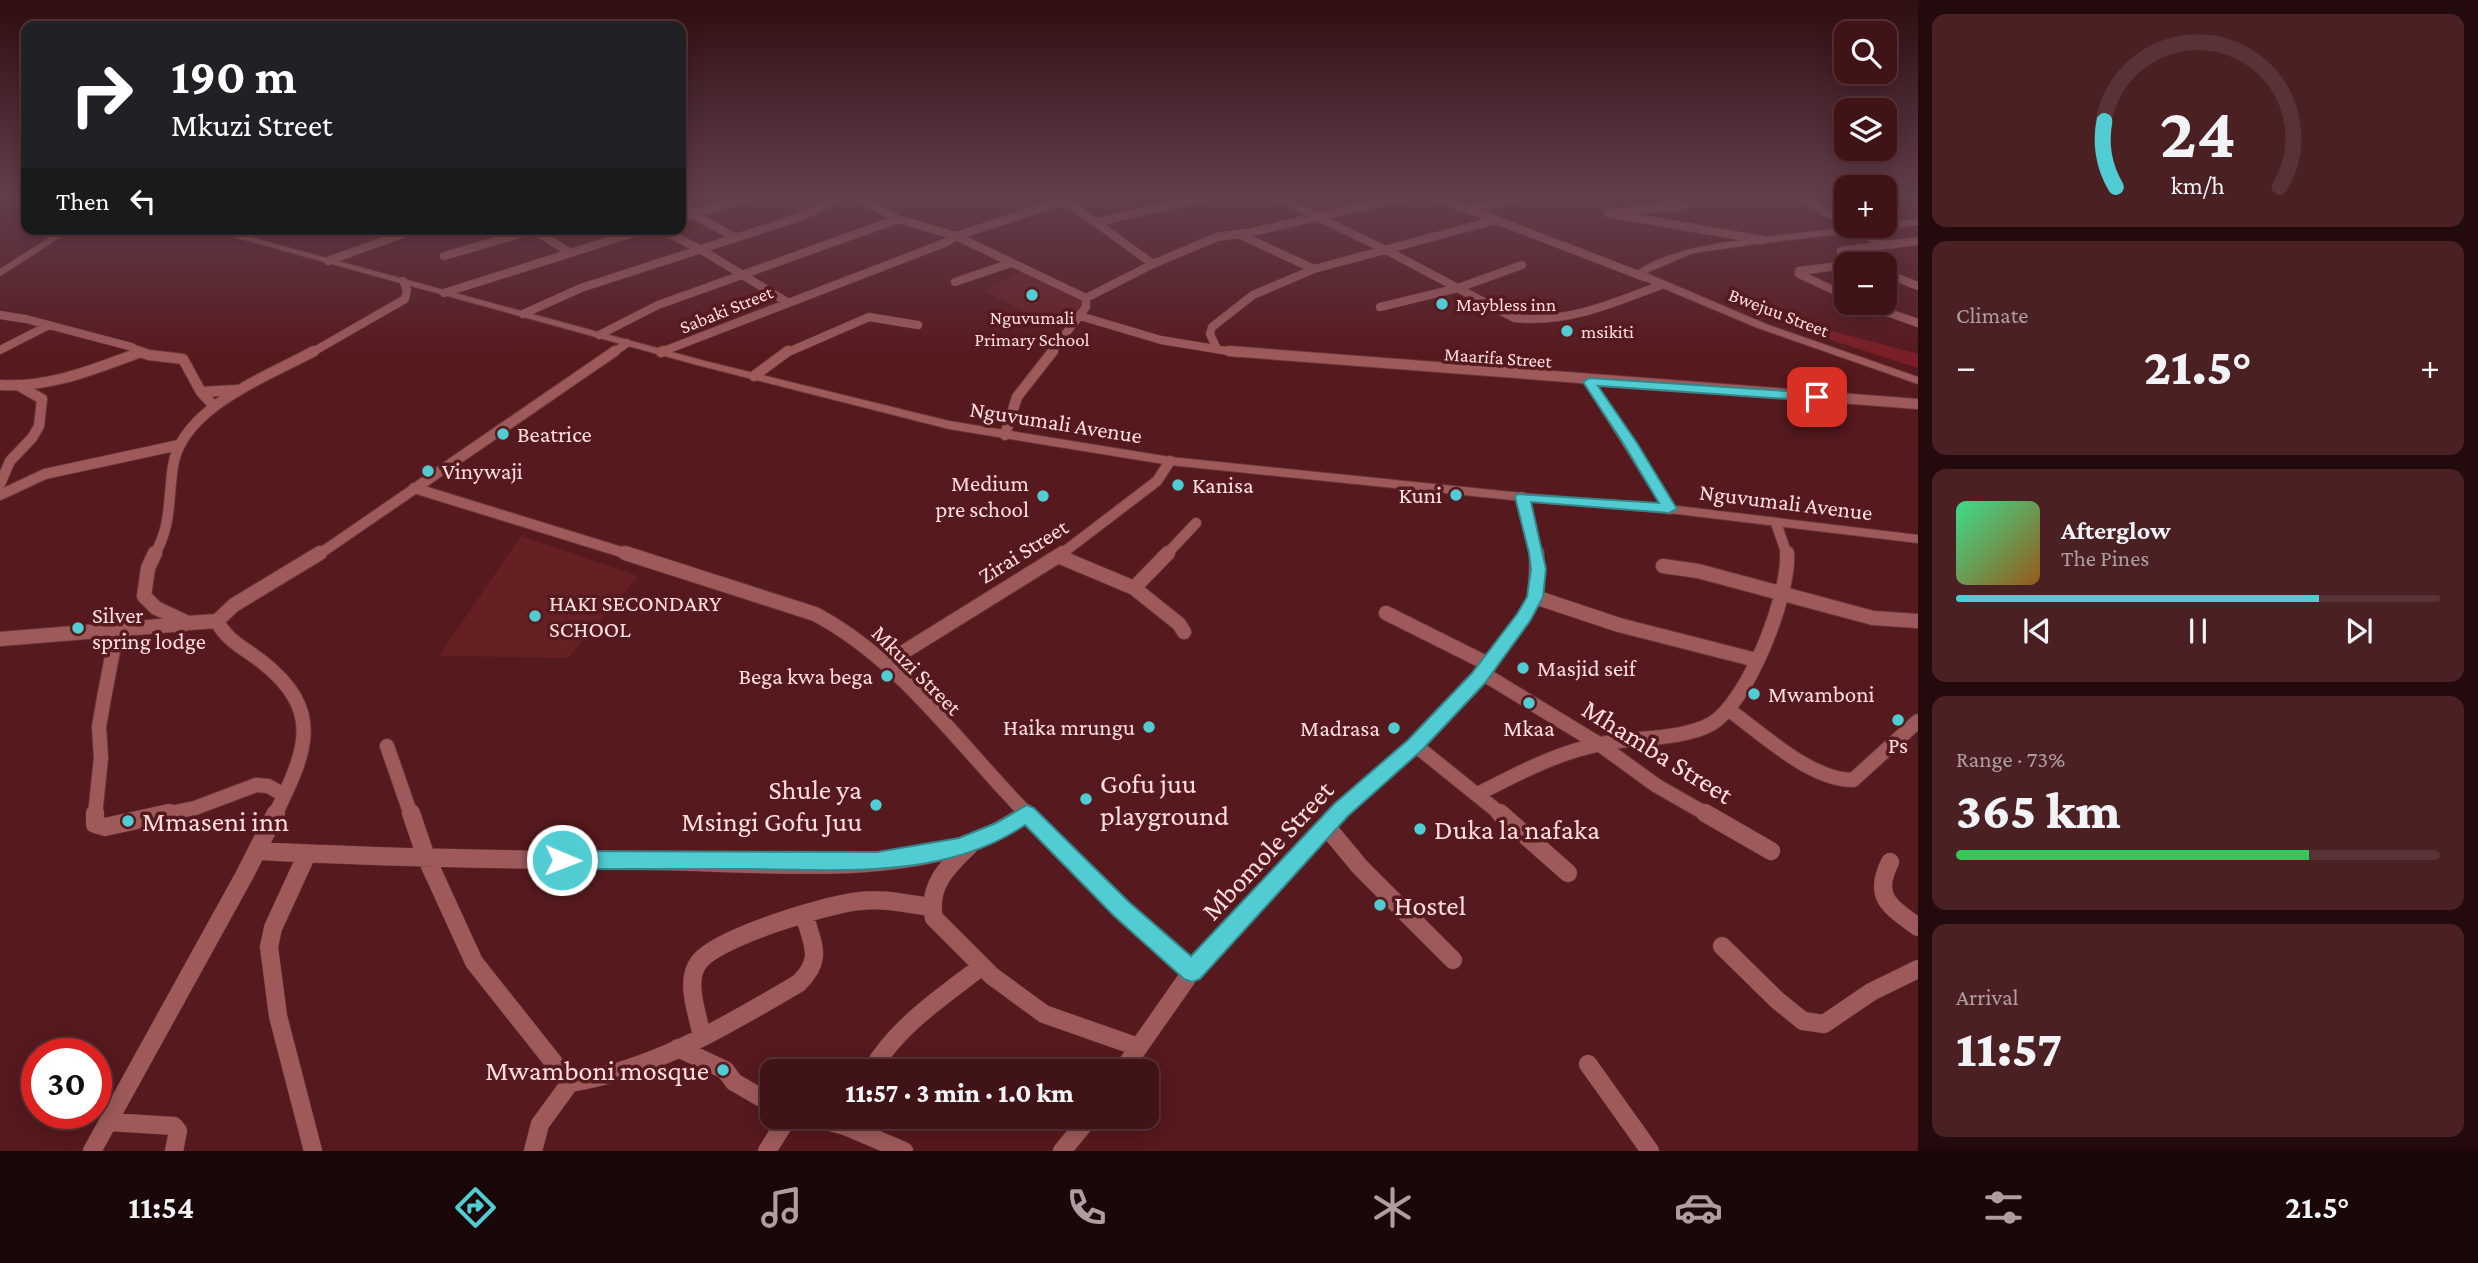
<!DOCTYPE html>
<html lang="en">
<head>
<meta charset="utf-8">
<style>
	:root { --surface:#401316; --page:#4b2023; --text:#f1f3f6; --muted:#ae9ea1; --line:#593235; --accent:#51ccd3 }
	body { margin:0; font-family:"Crimson Pro",serif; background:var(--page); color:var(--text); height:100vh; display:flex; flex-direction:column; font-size:26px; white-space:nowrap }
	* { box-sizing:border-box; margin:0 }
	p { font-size:23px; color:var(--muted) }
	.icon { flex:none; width:38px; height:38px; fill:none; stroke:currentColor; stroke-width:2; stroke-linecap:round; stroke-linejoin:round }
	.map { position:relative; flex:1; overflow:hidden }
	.side { display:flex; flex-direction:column; gap:14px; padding:14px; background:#230a0c; width:560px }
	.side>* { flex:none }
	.hud { position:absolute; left:21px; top:21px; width:665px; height:214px; border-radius:14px; box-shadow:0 4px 18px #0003,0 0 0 2px var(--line); background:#202124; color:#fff; overflow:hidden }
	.fabs { position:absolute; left:1834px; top:21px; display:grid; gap:14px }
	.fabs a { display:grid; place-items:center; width:63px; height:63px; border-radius:14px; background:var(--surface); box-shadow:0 4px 18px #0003,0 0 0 2px var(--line); font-size:35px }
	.speed { position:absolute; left:21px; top:1038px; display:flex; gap:14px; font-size:35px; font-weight:700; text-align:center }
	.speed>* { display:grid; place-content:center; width:91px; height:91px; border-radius:50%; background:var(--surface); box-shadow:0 4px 18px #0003,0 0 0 2px var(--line); line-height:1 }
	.speed .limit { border:10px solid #d22; background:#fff; color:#111 }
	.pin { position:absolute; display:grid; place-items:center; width:60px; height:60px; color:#fff; margin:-30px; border-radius:14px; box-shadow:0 4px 10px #0006 }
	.me { position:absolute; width:77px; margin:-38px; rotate:91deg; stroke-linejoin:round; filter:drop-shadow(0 0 5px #0008) }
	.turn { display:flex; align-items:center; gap:24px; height:147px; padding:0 35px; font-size:32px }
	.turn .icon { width:91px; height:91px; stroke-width:2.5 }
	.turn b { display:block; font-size:49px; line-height:60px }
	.then { display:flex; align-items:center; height:66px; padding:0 35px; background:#0003; gap:14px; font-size:26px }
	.big { font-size:52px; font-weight:800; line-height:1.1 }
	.side .widget { flex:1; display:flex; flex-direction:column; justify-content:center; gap:10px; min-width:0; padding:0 24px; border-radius:14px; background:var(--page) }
	.side .dial { align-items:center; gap:0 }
	.dial svg { height:182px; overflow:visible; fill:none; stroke:var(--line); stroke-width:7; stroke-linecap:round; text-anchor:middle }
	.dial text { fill:var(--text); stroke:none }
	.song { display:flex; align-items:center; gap:21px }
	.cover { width:84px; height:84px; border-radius:10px; background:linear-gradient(135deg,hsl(150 70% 55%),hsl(30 70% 35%)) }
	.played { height:7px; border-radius:4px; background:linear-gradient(90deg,var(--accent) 75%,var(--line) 75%) }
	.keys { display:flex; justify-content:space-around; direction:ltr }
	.heat { display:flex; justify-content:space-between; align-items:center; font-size:38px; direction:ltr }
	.charge { height:10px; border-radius:5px; background:linear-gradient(90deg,#34c759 73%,var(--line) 0) }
	.trip { position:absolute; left:760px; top:1059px; width:399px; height:70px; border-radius:14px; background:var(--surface); box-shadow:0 4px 18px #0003,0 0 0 2px var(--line); font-weight:800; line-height:70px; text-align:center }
	.tab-bar { display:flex; height:112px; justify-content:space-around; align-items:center; background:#1a0809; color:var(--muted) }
	.tab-bar .icon { width:49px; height:49px }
	.tab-bar .selected { color:var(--accent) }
	.tab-bar b { font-size:32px; color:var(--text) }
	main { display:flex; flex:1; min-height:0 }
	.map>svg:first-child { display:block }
</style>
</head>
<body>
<main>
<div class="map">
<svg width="1918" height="1151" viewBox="0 0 1918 1151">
	<rect width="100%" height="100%" fill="#56191d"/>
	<!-- built -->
	<path fill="#652024" d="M1023 271 1081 298 1084 307 1052 326 984 291Z
		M521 536 638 576 568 658 439 656Z"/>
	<!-- green -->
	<path fill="#7b1e27" d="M1757 311 1918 354V368L1837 342Z"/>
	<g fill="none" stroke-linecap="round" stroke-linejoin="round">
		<!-- minor-far3 casing -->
		<g stroke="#68363a" stroke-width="9">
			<path id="minor-far3" d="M855 196 898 219 956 236 1086 298V307L1051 353
				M1274 196 1386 250 1514 318C1567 324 1613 303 1661 285
				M1434 196 1644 277
				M1659 196 1683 206 1608 213 1763 240
				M1799 196 1846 224
				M681 199 698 217 734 237
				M1066 201 1153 264
				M1470 209 1526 196
				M681 218 754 196
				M1097 222 1213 196
				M1849 226 1883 244
				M533 229 570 253
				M659 229 700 249 787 302
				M1238 234 1314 269
				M444 256 533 230
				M328 261 416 229
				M1862 264 1841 251 1918 241
				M1846 265 1799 271V274L1846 296
				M1885 273 1918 286
				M955 282 1011 263
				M444 293 646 229
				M1086 298 1153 264 1217 237 1252 232 1407 196
				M1861 303 1918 323
				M1380 307 1458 288 1522 265
				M523 314 581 288 794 219 824 206 836 196
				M0 315 26 319 132 347 141 353
				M1080 316 1161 340 1240 353
				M599 335 658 305 898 219
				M1217 349 1210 334 1212 327 1253 295 1314 269 1496 220
				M0 350 49 325
				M661 352 947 242 956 236 1078 196
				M311 353 405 299 407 290 403 281
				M613 353 627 343
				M786 353 869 317 918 325"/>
		</g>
		<!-- minor-far2 casing -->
		<g stroke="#68363a" stroke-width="12">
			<path id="minor-far2" d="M137 351 149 355 183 359 201 392 214 406
				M1229 351 1918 404
				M661 352 664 351
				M754 376 788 351
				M1589 381 1669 509
				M0 385C49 388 92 370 138 353
				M201 392 237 390
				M1005 435 1017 397 1053 351
				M0 484 10 461 32 438 39 426 42 399 21 387
				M414 488 631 555
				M0 495 45 474 179 445
				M1522 497 1537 555
				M1776 523 1787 555
				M154 555C172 527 168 497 173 466 182 407 267 377 314 351
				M318 555 615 351
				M1060 555 1157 481 1170 461
				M1166 555 1196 523"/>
		</g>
		<!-- minor-far1 casing -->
		<g stroke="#68363a" stroke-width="16">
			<path id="minor-far1" d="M155 553 148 568 144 596 156 608 188 623 217 621
				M625 553 815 614C902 660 960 746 1028 815
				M1058 556 1134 588 1179 624 1184 632
				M1663 566 1698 571 1873 618 1918 621
				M1134 588 1168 553
				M1535 597 1619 625 1756 660
				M1386 613 1488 664
				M0 639 185 624
				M886 663 1063 553
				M1482 673 1599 744 1657 786 1708 815
				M1729 710C1763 734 1810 780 1853 780L1918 721
				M1415 745 1502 815
				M387 746 411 815
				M1478 794C1517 774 1558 752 1601 744 1634 737 1682 740 1711 724 1748 703 1790 594 1787 553
				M95 815 101 758 99 727 104 698 113 651 128 627
				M161 815 195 808 256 785 268 786 284 795
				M275 815C306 751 325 711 261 661 244 648 226 640 217 621L234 605 320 553
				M1336 815 1415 745 1479 678 1524 617 1535 597 1537 553"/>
		</g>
		<!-- minor casing -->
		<g stroke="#68363a" stroke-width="19">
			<path id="minor" d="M95 813V824L105 827 169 813
				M411 813 426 857 474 962 570 1083C655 1069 726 1026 799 983 823 959 813 946 805 917
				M1026 813 1121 909 1192 971
				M1500 813 1568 873
				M1705 813 1771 851
				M1326 826 1360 867 1453 960
				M969 846C948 866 927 886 934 918L992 976 1044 1014 1138 1047
				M260 851C388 858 515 860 643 861 743 861 870 877 965 845 987 838 1007 826 1027 814
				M307 854 273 928 269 947 278 1016 313 1151
				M1890 862C1872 898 1891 907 1918 927
				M1722 946 1777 1000 1803 1021 1824 1024 1871 992 1918 969
				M702 1036C698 1015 684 981 699 962 718 937 828 904 860 901 883 898 907 904 930 907
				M678 1048 725 1070 734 1082 772 1104
				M1588 1064 1650 1151
				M871 1071C898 1025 941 998 982 966
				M1122 1071 1192 971 1338 813
				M809 1116 845 1126 904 1151
				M109 1122 174 1126 178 1131 174 1151
				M92 1151 244 876 276 813
				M533 1151 540 1124 570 1083
				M767 1151 789 1116
				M1062 1151 1091 1116"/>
		</g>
		<!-- tertiary casing -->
		<g stroke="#68363a" stroke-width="2">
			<path id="tertiary" d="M1918 219V225L1763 243 1693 253 1646 273 1766 324 1918 377V384L1758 328 1641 279 1636 272C1672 245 1748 239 1793 234 1823 230 1854 226 1885 226V223Z
				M63 229H73L0 276V269Z
				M205 229H220L705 361 949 421 1170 457 1522 493 1669 505 1918 535V543L1669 513 1522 501 1170 465 949 429 697 365Z"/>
		</g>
		<!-- minor-far3 -->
		<use href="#minor-far3" stroke="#9e5a5b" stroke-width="8"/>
		<!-- minor-far2 -->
		<use href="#minor-far2" stroke="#9e5a5b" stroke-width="10"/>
		<!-- minor-far1 -->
		<use href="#minor-far1" stroke="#9e5a5b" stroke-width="14"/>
		<!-- minor -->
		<use href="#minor" stroke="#9e5a5b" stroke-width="18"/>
		<!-- tertiary -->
		<use href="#tertiary" fill="#9e5a5b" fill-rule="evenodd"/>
	</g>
	<!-- sky -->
	<linearGradient id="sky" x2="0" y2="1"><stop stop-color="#2f0e10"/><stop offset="0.55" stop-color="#623e4c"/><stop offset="1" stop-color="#623e4c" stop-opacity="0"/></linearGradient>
	<rect width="1918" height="357" fill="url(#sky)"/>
	<!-- route -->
	<path fill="#51ccd3" stroke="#358589" stroke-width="2" d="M1589 378 1817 393 1824 397 1817 401 1598 386 1637 443 1677 509 1669 513 1531 502 1546 569 1543 597 1530 621 1485 683 1422 750 1348 816 1200 979 1192 982 1184 979 1114 916 1025 825C946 879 841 870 749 869 687 869 624 869 562 869L554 866 551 860 554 853 562 851 877 852 959 838 996 823 1027 805 1034 808 1129 902 1191 956 1334 804 1408 740 1472 673 1517 614 1527 597 1531 569 1529 553 1515 497 1517 494 1659 503 1623 443 1583 382Z"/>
	<!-- markers -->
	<g fill="#51ccd3" stroke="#56191d" stroke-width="2.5">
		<circle cx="1032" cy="295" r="7"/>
		<circle cx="1442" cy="304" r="7"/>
		<circle cx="1567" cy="331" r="7"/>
		<circle cx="503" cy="434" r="7"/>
		<circle cx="428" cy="471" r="7"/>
		<circle cx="1178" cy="485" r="7"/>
		<circle cx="1456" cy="495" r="7"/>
		<circle cx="1043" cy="496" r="7"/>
		<circle cx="535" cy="616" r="7"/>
		<circle cx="78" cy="628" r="7"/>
		<circle cx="1523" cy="668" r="7"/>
		<circle cx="887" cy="676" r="7"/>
		<circle cx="1754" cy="694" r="7"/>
		<circle cx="1529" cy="703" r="7"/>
		<circle cx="1898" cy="720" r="7"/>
		<circle cx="1149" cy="727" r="7"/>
		<circle cx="1394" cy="728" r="7"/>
		<circle cx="1086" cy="799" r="7"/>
		<circle cx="876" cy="805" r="7"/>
		<circle cx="128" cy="821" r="7"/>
		<circle cx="1420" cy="829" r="7"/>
		<circle cx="1380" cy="905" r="7"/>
		<circle cx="723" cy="1070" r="7"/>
	</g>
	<g text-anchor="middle" stroke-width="7" stroke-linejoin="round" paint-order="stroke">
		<!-- far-poi labels -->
		<g font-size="19" fill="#ffdfde" stroke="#56191d" text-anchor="start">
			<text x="1456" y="311">Maybless inn</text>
			<text x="1032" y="324" text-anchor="middle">Nguvumali<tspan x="1032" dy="22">Primary School</tspan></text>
			<text x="1581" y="338">msikiti</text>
		</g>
		<!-- far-street labels -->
		<g font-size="19" fill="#ffdfde" stroke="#56191d">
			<text transform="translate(726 309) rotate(-22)" y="7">Sabaki Street</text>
			<text transform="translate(1779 312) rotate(21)" y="7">Bwejuu Street</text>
			<text transform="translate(1498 357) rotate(4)" y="7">Maarifa Street</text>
		</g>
		<!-- street labels -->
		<g font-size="23" fill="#ffdfde" stroke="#56191d">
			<text transform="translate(1056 422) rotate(9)" y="8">Nguvumali Avenue</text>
			<text transform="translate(1786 502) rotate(7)" y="8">Nguvumali Avenue</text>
			<text transform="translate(1023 551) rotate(-32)" y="8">Zirai Street</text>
			<text transform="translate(917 670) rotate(45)" y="8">Mkuzi Street</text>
		</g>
		<!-- poi labels -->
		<g font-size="23" fill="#ffdfde" stroke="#56191d" text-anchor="start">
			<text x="517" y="442">Beatrice</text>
			<text x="442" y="479">Vinywaji</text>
			<text x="1029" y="491" text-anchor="end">Medium<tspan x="1029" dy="26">pre school</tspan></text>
			<text x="1192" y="493">Kanisa</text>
			<text x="1442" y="503" text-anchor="end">Kuni</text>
			<text x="549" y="611">HAKI SECONDARY<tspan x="549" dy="26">SCHOOL</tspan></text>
			<text x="92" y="623">Silver<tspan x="92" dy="26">spring lodge</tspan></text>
			<text x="1537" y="676">Masjid seif</text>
			<text x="873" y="684" text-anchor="end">Bega kwa bega</text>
			<text x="1768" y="702">Mwamboni</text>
			<text x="1135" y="735" text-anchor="end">Haika mrungu</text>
			<text x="1380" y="736" text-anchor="end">Madrasa</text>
			<text x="1529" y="736" text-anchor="middle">Mkaa</text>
			<text x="1898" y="753" text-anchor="middle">Ps</text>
		</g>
		<!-- near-street labels -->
		<g font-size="28" fill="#ffdfde" stroke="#56191d">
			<text transform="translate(1658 751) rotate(32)" y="10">Mhamba Street</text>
			<text transform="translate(1267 850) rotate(-47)" y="10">Mbomole Street</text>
		</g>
		<!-- near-poi labels -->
		<g font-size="28" fill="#ffdfde" stroke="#56191d" text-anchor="start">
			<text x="1100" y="793">Gofu juu<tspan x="1100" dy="32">playground</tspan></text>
			<text x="862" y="799" text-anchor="end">Shule ya<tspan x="862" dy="32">Msingi Gofu Juu</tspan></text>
			<text x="142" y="831">Mmaseni inn</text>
			<text x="1434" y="839">Duka la nafaka</text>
			<text x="1394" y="915">Hostel</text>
			<text x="709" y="1080" text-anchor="end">Mwamboni mosque</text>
		</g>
	</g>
</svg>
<div class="fabs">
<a><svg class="icon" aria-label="search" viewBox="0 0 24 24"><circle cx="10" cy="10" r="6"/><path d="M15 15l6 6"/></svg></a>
<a><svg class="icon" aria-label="layers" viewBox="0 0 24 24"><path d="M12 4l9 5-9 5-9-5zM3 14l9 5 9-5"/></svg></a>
<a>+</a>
<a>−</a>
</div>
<div class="speed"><div class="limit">30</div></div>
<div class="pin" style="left:1817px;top:397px;background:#d93025"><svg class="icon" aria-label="arrive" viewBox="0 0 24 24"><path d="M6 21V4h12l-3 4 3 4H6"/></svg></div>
<svg class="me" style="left:562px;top:860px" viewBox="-20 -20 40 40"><circle r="17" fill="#51ccd3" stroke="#fff" stroke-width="3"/><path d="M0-11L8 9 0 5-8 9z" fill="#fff"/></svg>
<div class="trip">11:57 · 3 min · 1.0 km</div>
<div class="hud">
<div class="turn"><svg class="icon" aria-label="right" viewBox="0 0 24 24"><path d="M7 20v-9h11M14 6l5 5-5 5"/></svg><div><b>190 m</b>Mkuzi Street</div></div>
<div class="then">Then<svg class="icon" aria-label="left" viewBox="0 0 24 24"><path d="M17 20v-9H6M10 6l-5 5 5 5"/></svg></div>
</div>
</div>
<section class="side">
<div class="widget dial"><svg viewBox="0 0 100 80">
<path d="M14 69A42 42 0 1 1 86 69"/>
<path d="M14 69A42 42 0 0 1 9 40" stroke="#51ccd3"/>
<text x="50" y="56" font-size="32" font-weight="700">24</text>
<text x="50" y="72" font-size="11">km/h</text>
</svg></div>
<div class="widget"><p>Climate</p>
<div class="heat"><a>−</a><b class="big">21.5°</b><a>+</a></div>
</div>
<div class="widget">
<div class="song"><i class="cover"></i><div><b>Afterglow</b><p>The Pines</p></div></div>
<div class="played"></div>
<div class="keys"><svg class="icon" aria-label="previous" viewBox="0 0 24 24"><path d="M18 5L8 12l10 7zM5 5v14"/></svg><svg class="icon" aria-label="pause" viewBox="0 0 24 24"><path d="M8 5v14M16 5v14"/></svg><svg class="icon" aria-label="next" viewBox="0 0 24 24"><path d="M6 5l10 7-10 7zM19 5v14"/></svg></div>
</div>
<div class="widget"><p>Range · 73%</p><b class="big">365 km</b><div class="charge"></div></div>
<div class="widget"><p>Arrival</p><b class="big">11:57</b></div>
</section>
</main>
<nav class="tab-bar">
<b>11:54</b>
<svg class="icon selected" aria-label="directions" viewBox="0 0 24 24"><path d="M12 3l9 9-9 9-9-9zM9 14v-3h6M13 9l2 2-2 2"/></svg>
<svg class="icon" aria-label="music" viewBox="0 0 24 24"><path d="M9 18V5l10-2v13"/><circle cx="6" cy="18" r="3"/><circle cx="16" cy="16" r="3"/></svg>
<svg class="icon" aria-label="phone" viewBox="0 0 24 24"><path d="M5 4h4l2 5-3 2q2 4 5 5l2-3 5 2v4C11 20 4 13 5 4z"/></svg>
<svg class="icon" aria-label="climate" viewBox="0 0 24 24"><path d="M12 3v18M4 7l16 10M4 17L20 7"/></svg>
<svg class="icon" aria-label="car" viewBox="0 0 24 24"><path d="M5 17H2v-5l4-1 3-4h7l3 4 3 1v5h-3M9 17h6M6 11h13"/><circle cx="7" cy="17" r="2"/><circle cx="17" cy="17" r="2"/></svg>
<svg class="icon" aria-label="filters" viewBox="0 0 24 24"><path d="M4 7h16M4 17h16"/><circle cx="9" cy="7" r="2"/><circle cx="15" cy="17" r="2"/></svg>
<b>21.5°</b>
</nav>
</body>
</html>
